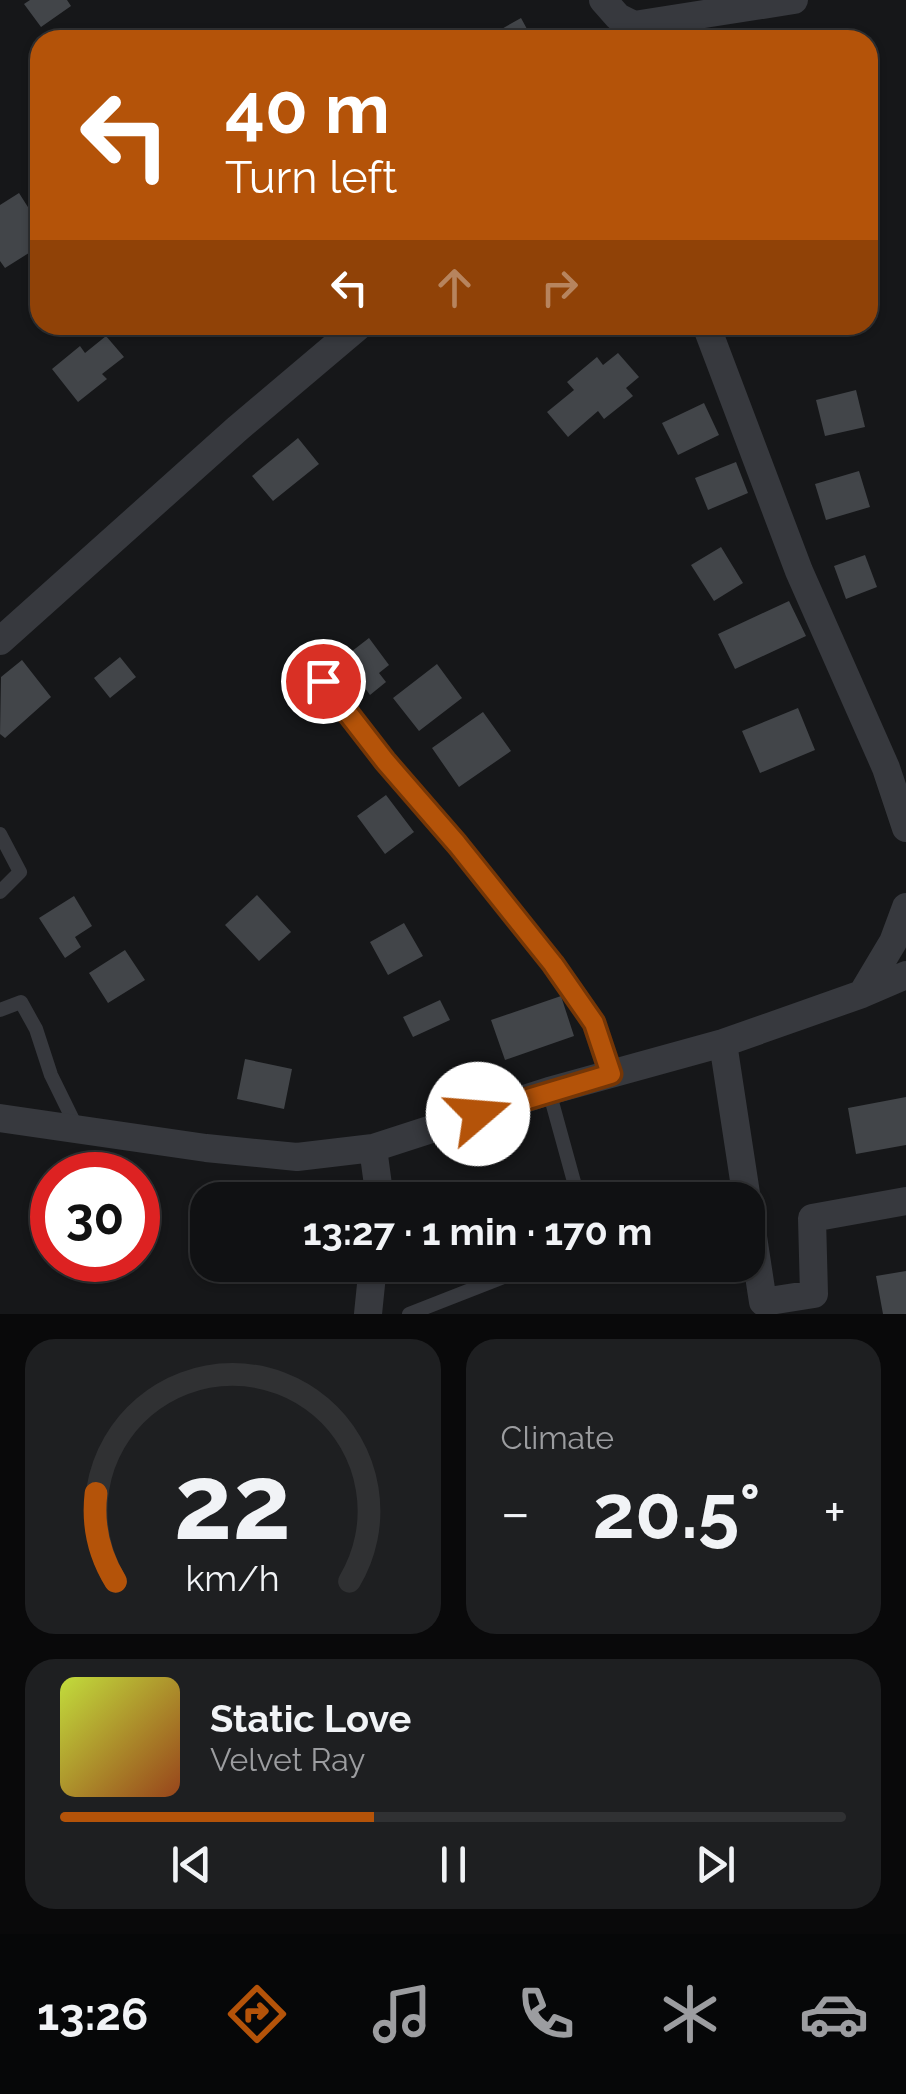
<!DOCTYPE html>
<html lang="en">
<head>
<meta charset="utf-8">
<style>
	:root { --surface:#101113; --page:#1e1f21; --text:#f1f3f6; --muted:#9c9da0; --line:#303133; --accent:#b45309 }
	body { margin:0; font-family:Raleway,sans-serif; background:var(--page); color:var(--text); height:100vh; display:flex; flex-direction:column; font-size:38px; white-space:nowrap }
	* { box-sizing:border-box; margin:0 }
	p { font-size:32px; color:var(--muted) }
	.icon { flex:none; width:55px; height:55px; fill:none; stroke:currentColor; stroke-width:2; stroke-linecap:round; stroke-linejoin:round }
	.map { position:relative; height:1314px; overflow:hidden }
	.side { display:flex; flex-direction:column; gap:25px; padding:25px; background:#09090a; flex:1 }
	.side>* { flex:none }
	.banner { position:absolute; left:30px; top:30px; width:848px; height:305px; border-radius:30px; box-shadow:0 2px 8px #0004,0 0 0 2px var(--line); background:#b45309; color:#fff; overflow:hidden }
	.speed { position:absolute; left:30px; top:1152px; display:flex; gap:20px; font-size:50px; font-weight:700; text-align:center }
	.speed>* { display:grid; place-content:center; width:130px; height:130px; border-radius:50%; background:var(--surface); box-shadow:0 2px 8px #0004,0 0 0 2px var(--line); line-height:1 }
	.speed .limit { border:15px solid #d22; background:#fff; color:#111 }
	.pin { position:absolute; display:grid; place-items:center; width:85px; height:85px; color:#fff; margin:-42px; border:5px solid #fff; border-radius:50%; box-shadow:0 2px 10px #0007 }
	.me { position:absolute; width:110px; margin:-55px; rotate:72deg; stroke-linejoin:round; filter:drop-shadow(0 0 8px #0008) }
	.turn { display:flex; align-items:center; gap:35px; height:210px; padding:0 30px; font-size:45px }
	.turn .icon { width:130px; height:130px; stroke-width:2.5 }
	.turn b { display:block; font-size:70px; line-height:85px }
	.lanes { display:flex; align-items:center; height:95px; padding:0 30px; background:#0003; justify-content:center; gap:50px; direction:ltr }
	.lanes .off { opacity:.35 }
	.big { font-size:75px; font-weight:700; line-height:1.1 }
	.side .card { flex:1; display:flex; flex-direction:column; justify-content:center; gap:15px; min-width:0; padding:0 35px; border-radius:30px; background:var(--page) }
	.side .dial { align-items:center; gap:0 }
	.dial svg { height:260px; overflow:visible; fill:none; stroke:var(--line); stroke-width:7; stroke-linecap:round; text-anchor:middle }
	.dial text { fill:var(--text); stroke:none }
	.song { display:flex; align-items:center; gap:30px }
	.cover { width:120px; height:120px; border-radius:15px; background:linear-gradient(135deg,hsl(70 70% 55%),hsl(20 70% 35%)) }
	.played { height:10px; border-radius:5px; background:linear-gradient(90deg,var(--accent) 40%,var(--line) 40%) }
	.keys { display:flex; justify-content:space-around; direction:ltr }
	.heat { display:flex; justify-content:space-between; align-items:center; font-size:55px; direction:ltr }
	.side .tiles { flex:1; display:grid; gap:25px; grid-template-columns:1fr 1fr }
	.card:last-child { grid-column:span 2 }
	.trip { position:absolute; left:190px; top:1182px; width:575px; height:100px; border-radius:30px; background:var(--surface); box-shadow:0 2px 8px #0004,0 0 0 2px var(--line); font-weight:700; line-height:100px; text-align:center }
	.dock { display:flex; height:160px; justify-content:space-around; align-items:center; background:#060708; color:var(--muted) }
	.dock .icon { width:70px; height:70px }
	.dock .selected { color:var(--accent) }
	.dock b { font-size:45px; color:var(--text) }
	.map>svg:first-child { display:block }
</style>
</head>
<body>
<div class="map">
<svg width="906" height="1314" viewBox="0 0 906 1314">
	<rect width="100%" height="100%" fill="#161719"/>
	<!-- building -->
	<path fill="#424549" d="M30 0H67L71 6 41 27 24 4Z
		M521 18 533 40H494L491 35Z
		M19 193 40 226V246L5 268 0 261V205Z
		M106 336 124 357 102 374 107 379 78 402 52 369 80 346 85 353Z
		M618 353 639 377 626 388 633 396 604 419 598 411 568 437 547 412 574 390 567 382 597 357 603 365Z
		M856 390 865 427 825 436 816 400Z
		M704 403 719 435 678 455 662 423Z
		M298 438 319 464 273 501 252 476Z
		M736 462 748 493 708 510 695 478Z
		M859 471 870 507 826 520 815 484Z
		M721 547 743 583 714 601 691 565Z
		M865 555 877 587 846 599 834 566Z
		M789 601 806 636 735 669 718 634Z
		M369 638 389 665 379 673 386 682 370 695 365 688 356 695 334 665Z
		M120 657 136 677 110 698 94 678Z
		M22 660 51 697 5 738 0 734 1 677Z
		M437 664 462 698 419 731 393 698Z
		M798 708 815 750 760 773 742 731Z
		M483 712 511 751 459 787 432 748Z
		M386 795 414 832 385 854 357 816Z
		M257 895 291 932 259 961 225 925Z
		M74 896 92 926 75 937 81 947 65 958 39 918Z
		M404 923 423 956 388 975 370 942Z
		M125 950 145 980 108 1003 89 973Z
		M561 996 574 1036 505 1060 491 1020Z
		M440 1000 450 1020 413 1037 403 1017Z
		M245 1059 292 1069 284 1109 237 1099Z
		M906 1097V1145L856 1154 848 1108Z
		M906 1271V1314H883L876 1276Z"/>
	<g fill="none" stroke-linecap="round" stroke-linejoin="round">
		<!-- service -->
		<path stroke="#37393e" stroke-width="14" d="M323 681 385 761 457 844 553 964 594 1023 611 1074
			M0 834 20 872 0 892
			M0 1010 21 1002 36 1029 51 1075 78 1130
			M549 1091 579 1200
			M409 1314 534 1265"/>
		<!-- minor -->
		<path stroke="#37393e" stroke-width="28" d="M603 0 618 17 634 25 794 0
			M706 325 799 571 886 768 906 828
			M0 641 237 429 360 325
			M862 994 906 975
			M723 1043 747 1200
			M0 1118 206 1148 297 1157 373 1148 549 1091 723 1043 862 994 893 942 906 907
			M373 1148 380 1200
			M748 1204 763 1302 814 1294 812 1218 906 1201
			M368 1314 373 1265"/>
	</g>
	<g fill="none" stroke-linecap="round" stroke-linejoin="round">
		<!-- route casing -->
		<g stroke="#753606" stroke-width="25">
			<path id="route" d="M323 681 385 761 457 844 553 964 594 1023 611 1074 478 1114"/>
		</g>
		<!-- route -->
		<use href="#route" stroke="#b45309" stroke-width="18"/>
	</g>
</svg>
<div class="speed"><div class="limit">30</div></div>
<div class="pin" style="left:323px;top:681px;background:#d93025"><svg class="icon" aria-label="arrive" viewBox="0 0 24 24"><path d="M6 21V4h12l-3 4 3 4H6"/></svg></div>
<svg class="me" style="left:478px;top:1114px" viewBox="-20 -20 40 40"><circle r="19" fill="#fff"/><path d="M0-13L10 11 0 6-10 11z" fill="#b45309"/></svg>
<div class="trip">13:27 · 1 min · 170 m</div>
<div class="banner">
<div class="turn"><svg class="icon" aria-label="left" viewBox="0 0 24 24"><path d="M17 20v-9H6M10 6l-5 5 5 5"/></svg><div><b>40 m</b>Turn left</div></div>
<div class="lanes"><svg class="icon" aria-label="left" viewBox="0 0 24 24"><path d="M17 20v-9H6M10 6l-5 5 5 5"/></svg><svg class="icon off" aria-label="ahead" viewBox="0 0 24 24"><path d="M12 20V5M6 11l6-6 6 6"/></svg><svg class="icon off" aria-label="right" viewBox="0 0 24 24"><path d="M7 20v-9h11M14 6l5 5-5 5"/></svg></div>
</div>
</div>
<section class="side">
<div class="tiles">
<div class="card dial"><svg viewBox="0 0 100 80">
<path d="M14 69A42 42 0 1 1 86 69"/>
<path d="M14 69A42 42 0 0 1 8 42" stroke="#b45309"/>
<text x="50" y="56" font-size="32" font-weight="700">22</text>
<text x="50" y="72" font-size="11">km/h</text>
</svg></div>
<div class="card"><p>Climate</p>
<div class="heat"><a>−</a><b class="big">20.5°</b><a>+</a></div>
</div>
<div class="card">
<div class="song"><i class="cover"></i><div><b>Static Love</b><p>Velvet Ray</p></div></div>
<div class="played"></div>
<div class="keys"><svg class="icon" aria-label="previous" viewBox="0 0 24 24"><path d="M18 5L8 12l10 7zM5 5v14"/></svg><svg class="icon" aria-label="pause" viewBox="0 0 24 24"><path d="M8 5v14M16 5v14"/></svg><svg class="icon" aria-label="next" viewBox="0 0 24 24"><path d="M6 5l10 7-10 7zM19 5v14"/></svg></div>
</div>
</div>
</section>
<nav class="dock">
<b>13:26</b>
<svg class="icon selected" aria-label="directions" viewBox="0 0 24 24"><path d="M12 3l9 9-9 9-9-9zM9 14v-3h6M13 9l2 2-2 2"/></svg>
<svg class="icon" aria-label="music" viewBox="0 0 24 24"><path d="M9 18V5l10-2v13"/><circle cx="6" cy="18" r="3"/><circle cx="16" cy="16" r="3"/></svg>
<svg class="icon" aria-label="phone" viewBox="0 0 24 24"><path d="M5 4h4l2 5-3 2q2 4 5 5l2-3 5 2v4C11 20 4 13 5 4z"/></svg>
<svg class="icon" aria-label="climate" viewBox="0 0 24 24"><path d="M12 3v18M4 7l16 10M4 17L20 7"/></svg>
<svg class="icon" aria-label="car" viewBox="0 0 24 24"><path d="M5 17H2v-5l4-1 3-4h7l3 4 3 1v5h-3M9 17h6M6 11h13"/><circle cx="7" cy="17" r="2"/><circle cx="17" cy="17" r="2"/></svg>
</nav>
</body>
</html>
